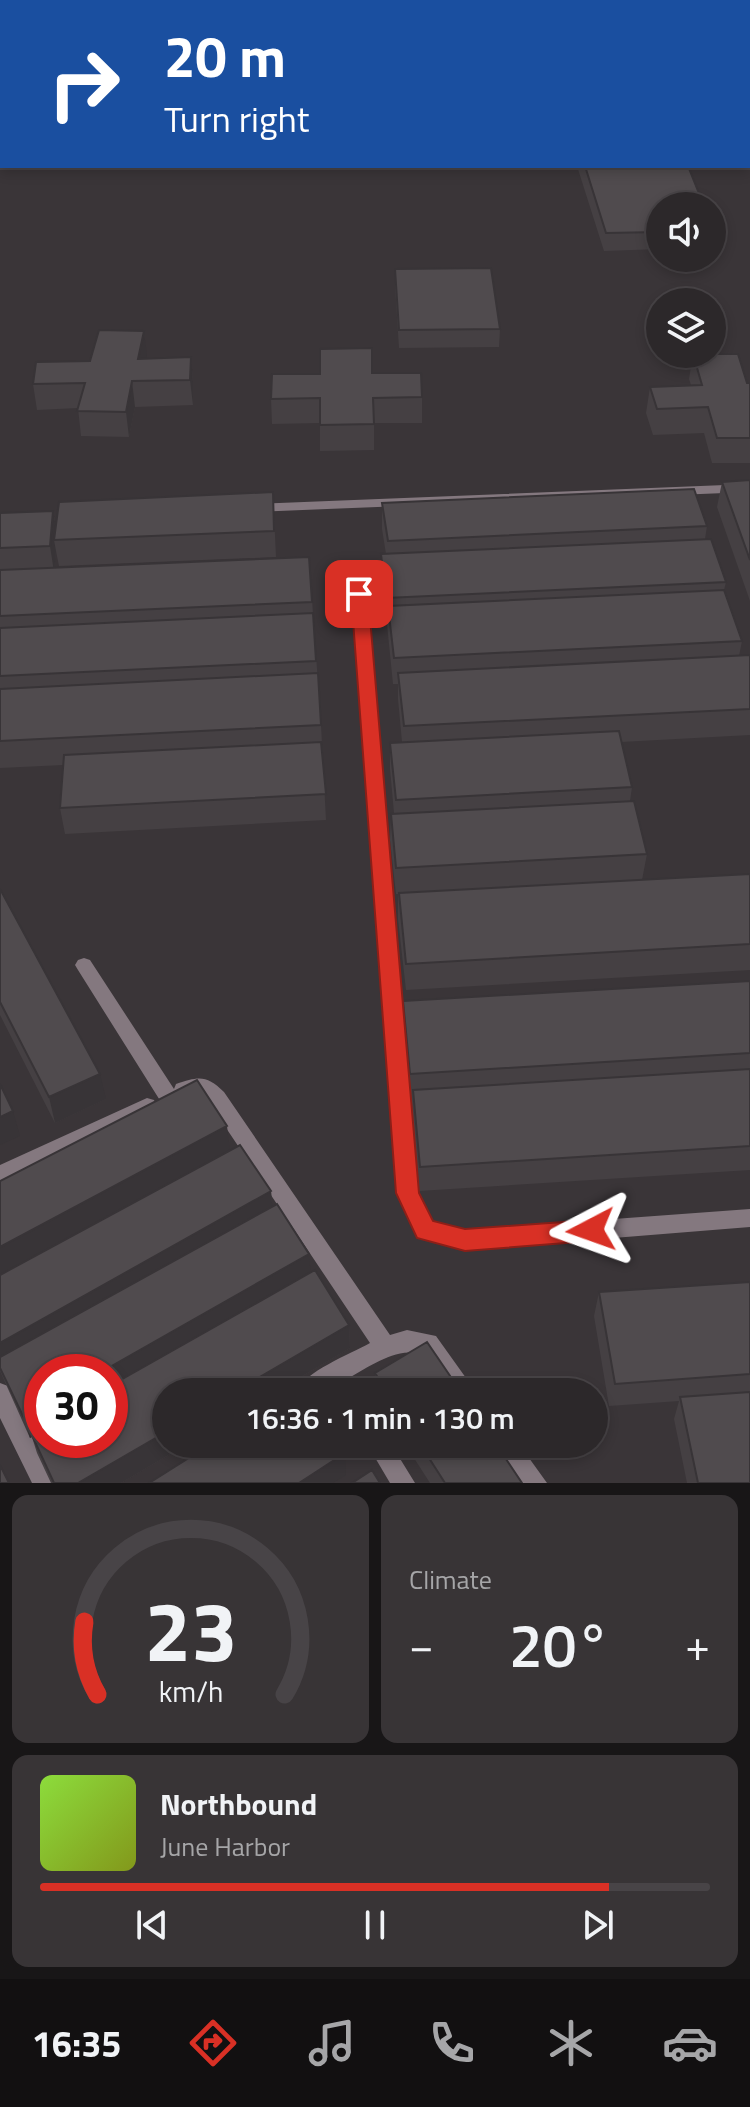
<!DOCTYPE html>
<html lang="en">
<head>
<meta charset="utf-8">
<style>
	:root { --surface:#2c282a; --page:#383436; --text:#f1f3f6; --muted:#a6a6a8; --line:#484447; --accent:#d93025 }
	body { margin:0; font-family:"Titillium Web",sans-serif; background:var(--page); color:var(--text); height:100vh; display:flex; flex-direction:column; font-size:30px; white-space:nowrap }
	* { box-sizing:border-box; margin:0 }
	p { font-size:26px; color:var(--muted) }
	.icon { flex:none; width:44px; height:44px; fill:none; stroke:currentColor; stroke-width:2; stroke-linecap:round; stroke-linejoin:round }
	.map { position:relative; height:1483px; overflow:hidden }
	.sheet { display:flex; flex-direction:column; gap:12px; padding:12px; background:#181617; flex:1 }
	.sheet>* { flex:none }
	.hud { position:absolute; left:0px; top:0px; width:750px; height:168px; box-shadow:0 4px 12px #0003,0 0 0 2px var(--line); background:#1a4fa0; color:#fff; overflow:hidden }
	.tools { position:absolute; left:646px; top:192px; display:grid; gap:16px }
	.tools a { display:grid; place-items:center; width:80px; height:80px; border-radius:50%; background:var(--surface); box-shadow:0 4px 12px #0003,0 0 0 2px var(--line); font-size:40px }
	.speed { position:absolute; left:24px; top:1354px; display:flex; gap:16px; font-size:40px; font-weight:700; text-align:center }
	.speed>* { display:grid; place-content:center; width:104px; height:104px; border-radius:50%; background:var(--surface); box-shadow:0 4px 12px #0003,0 0 0 2px var(--line); line-height:1 }
	.speed .limit { border:12px solid #d22; background:#fff; color:#111 }
	.pin { position:absolute; display:grid; place-items:center; width:68px; height:68px; color:#fff; margin:-34px; border-radius:16px; box-shadow:0 4px 12px #0006 }
	.me { position:absolute; width:88px; margin:-44px; rotate:266deg; stroke-linejoin:round; filter:drop-shadow(0 0 6px #0008) }
	.turn { display:flex; align-items:center; gap:28px; height:168px; padding:0 32px; font-size:36px }
	.turn .icon { width:104px; height:104px; stroke-width:2.5 }
	.turn b { display:block; font-size:56px; line-height:68px }
	.big { font-size:60px; font-weight:600; line-height:1.1 }
	.sheet .widget { flex:1; display:flex; flex-direction:column; justify-content:center; gap:12px; min-width:0; padding:0 28px; border-radius:16px; background:var(--page) }
	.sheet .dial { align-items:center; gap:0 }
	.dial svg { height:208px; overflow:visible; fill:none; stroke:var(--line); stroke-width:7; stroke-linecap:round; text-anchor:middle }
	.dial text { fill:var(--text); stroke:none }
	.song { display:flex; align-items:center; gap:24px }
	.cover { width:96px; height:96px; border-radius:12px; background:linear-gradient(135deg,hsl(90 70% 55%),hsl(70 70% 35%)) }
	.played { height:8px; border-radius:4px; background:linear-gradient(90deg,var(--accent) 85%,var(--line) 85%) }
	.keys { display:flex; justify-content:space-around; direction:ltr }
	.heat { display:flex; justify-content:space-between; align-items:center; font-size:44px; direction:ltr }
	.sheet .tiles { flex:1; display:grid; gap:12px; grid-template-columns:1fr 1fr }
	.widget:last-child { grid-column:span 2 }
	.trip { position:absolute; left:152px; top:1378px; width:456px; height:80px; border-radius:40px; background:var(--surface); box-shadow:0 4px 12px #0003,0 0 0 2px var(--line); font-weight:600; line-height:80px; text-align:center }
	.menu { display:flex; height:128px; justify-content:space-around; align-items:center; background:#121011; color:var(--muted) }
	.menu .icon { width:56px; height:56px }
	.menu .on { color:var(--accent) }
	.menu b { font-size:36px; color:var(--text) }
	.map>svg:first-child { display:block }
</style>
</head>
<body>
<div class="map">
<svg width="750" height="1483" viewBox="0 0 750 1483">
	<rect width="100%" height="100%" fill="#3a3538"/>
	<g fill="none" stroke-linecap="round" stroke-linejoin="round">
		<!-- minor -->
		<path fill="#84787f" fill-rule="evenodd" d="M2 7V13L0 14V8Z
			M750 484V492L252 512 245 508 252 504Z
			M359 589 366 594 417 1193 432 1222 465 1230 750 1209V1227L465 1250 418 1237 397 1193 352 594Z
			M84 958 90 960 174 1089 176 1084C199 1076 207 1075 224 1092L390 1335 407 1330 436 1336 476 1392H451L422 1353C394 1349 372 1365 349 1378L356 1392H333L331 1389 326 1392H296C304 1372 350 1354 370 1343L210 1104 201 1095 183 1098 178 1096 175 1102 168 1104 161 1102 78 970 75 965 78 960Z
			M147 1098 154 1100 157 1106 154 1112 0 1184V1165Z
			M0 1383 8 1386 56 1483H32L0 1418Z
			M367 1444H391L415 1483H390Z
			M494 1444H519L547 1483H521Z"/>
	</g>
	<!-- wall -->
	<path fill="#454043" d="M180 0H245L238 2H180Z
		M652 0H750V2H652Z
		M577 166H688L660 206V249L604 251Z
		M395 269 500 329 499 347 399 348 395 287Z
		M144 331 146 359 191 357 193 382V405L135 407 129 437 81 436 78 408 37 410 33 384 90 361Z
		M693 354 747 383H750V463H712L704 433 653 435 646 413 650 387 691 385 689 379Z
		M372 373 422 397V423H374V450L320 451V423L272 424 271 399 320 374Z
		M750 480V601L717 507 722 482Z
		M273 492 276 557 59 566 56 551 54 568 309 557 321 725 326 820 65 834 60 808 63 765 0 768V513L53 511 56 527Z
		M382 503 707 526 705 539 726 582 724 590 742 641 739 656 750 655V735L621 742 632 787 630 801 647 854 642 880 750 874V970L406 990 398 919V894H396L390 840 391 814 394 813 390 769V743L402 742 398 699V684H393L387 624H386L381 580V554H386L382 529Z
		M0 889 106 1099 55 1123 0 1015Z
		M750 981V1170L419 1191 412 1115V1099H409L403 1026V1001Z
		M230 1150 271 1191 272 1206 310 1272 349 1325 350 1348 121 1483H51L37 1453 32 1437 30 1438 0 1371V1275Z
		M750 1282V1483H687L674 1419 679 1401 609 1406 594 1316 599 1292Z
		M375 1373 461 1392H375Z
		M405 1444H496L522 1483H430Z"/>
	<!-- shaded-wall -->
	<path fill="#383437" d="M206 0H245L238 2H200Z
		M2 153V166H5L0 167V154Z
		M144 331 147 356 141 381 138 359Z
		M191 357 193 382V405L190 380Z
		M132 381 135 407 129 437 126 412Z
		M53 511 58 537 54 540 56 551 54 572 50 546Z
		M100 1074 106 1099 55 1123 49 1097Z
		M13 1111 20 1136 0 1145V1117Z
		M227 1126 230 1151 0 1275V1247Z
		M271 1191 273 1215 0 1366V1343Z
		M309 1254 311 1277 110 1393V1372H101Z
		M349 1325 350 1348 275 1392H234Z
		M42 1405V1432L30 1431 32 1437 30 1438 23 1416Z
		M166 1432V1444H187L121 1483H78Z
		M345 1453 346 1475 333 1483H299Z"/>
	<!-- building -->
	<path fill="#504b4e" stroke="#383437" stroke-width="2" d="M423 0H489L492 2H414Z
		M0 28H2V43L0 40Z
		M0 130H2V153L0 154Z
		M585 166H688L704 206H660V232L606 233Z
		M491 268 500 329 399 330 395 269Z
		M99 330 144 331 138 359 191 357 190 380 132 381 126 412 77 411 85 383 33 384 36 362 90 361Z
		M372 348V373H421L422 397 373 398 374 424 320 425V398L271 399 272 374H320V349Z
		M693 354H738L747 383H750V438H717L708 407 657 409 650 387 702 385Z
		M750 480V560L722 482Z
		M694 489 707 526 388 541 382 503Z
		M273 492 274 531 54 540 59 502Z
		M53 511 50 546 0 548V513Z
		M711 539 726 582 386 598 381 554Z
		M309 557 312 602 0 616V570Z
		M724 590 742 641 394 658 388 606Z
		M313 613 316 661 0 676V628Z
		M750 655V709L404 726 398 673Z
		M318 673 321 725 0 741V689Z
		M619 731 632 787 396 800 390 743Z
		M321 742 326 794 60 808 64 755Z
		M634 801 647 854 396 868 391 814Z
		M750 874V944L406 964 399 893Z
		M0 889 100 1074 49 1097 0 1002Z
		M750 981V1053L410 1074 403 1001Z
		M750 1069V1146L420 1167 413 1090Z
		M197 1080 227 1126 0 1247V1181Z
		M0 1084 13 1111 0 1117Z
		M240 1145 271 1191 0 1343V1275Z
		M277 1204 309 1254 101 1372H42V1405L23 1416 0 1368V1357Z
		M315 1270 349 1325 234 1392H166V1432L78 1483H54L30 1431 42 1424V1440H110V1386Z
		M750 1282V1374L615 1384 599 1292Z
		M427 1342 461 1392H387L375 1373Z
		M304 1387 307 1392H295Z
		M750 1392V1483H698L680 1397Z
		M211 1444H339L345 1453 299 1483H149Z
		M420 1444H496L522 1483H445Z
		M0 1465 9 1483H0Z
		M372 1470 380 1483H352Z"/>
	<!-- route -->
	<path fill="#d93025" stroke="#8d1f18" stroke-width="2" d="M359 589 368 594 419 1193 433 1221 465 1229 591 1220 600 1223 603 1230 600 1238 591 1241 465 1251 417 1238 396 1193 351 594Z"/>
</svg>
<div class="tools">
<a><svg class="icon" aria-label="sound" viewBox="0 0 24 24"><path d="M4 9h4l5-4v14l-5-4H4zM17 9q2 3 0 6"/></svg></a>
<a><svg class="icon" aria-label="layers" viewBox="0 0 24 24"><path d="M12 4l9 5-9 5-9-5zM3 14l9 5 9-5"/></svg></a>
</div>
<div class="speed"><div class="limit">30</div></div>
<div class="pin" style="left:359px;top:594px;background:#d93025"><svg class="icon" aria-label="arrive" viewBox="0 0 24 24"><path d="M6 21V4h12l-3 4 3 4H6"/></svg></div>
<svg class="me" style="left:591px;top:1230px" viewBox="-20 -20 40 40"><path d="M0-17L14 15 0 8-14 15z" fill="#d93025" stroke="#fff" stroke-width="4"/></svg>
<div class="trip">16:36 · 1 min · 130 m</div>
<div class="hud">
<div class="turn"><svg class="icon" aria-label="right" viewBox="0 0 24 24"><path d="M7 20v-9h11M14 6l5 5-5 5"/></svg><div><b>20 m</b>Turn right</div></div>
</div>
</div>
<section class="sheet">
<div class="tiles">
<div class="widget dial"><svg viewBox="0 0 100 80">
<path d="M14 69A42 42 0 1 1 86 69"/>
<path d="M14 69A42 42 0 0 1 9 41" stroke="#d93025"/>
<text x="50" y="56" font-size="32" font-weight="700">23</text>
<text x="50" y="72" font-size="11">km/h</text>
</svg></div>
<div class="widget"><p>Climate</p>
<div class="heat"><a>−</a><b class="big">20°</b><a>+</a></div>
</div>
<div class="widget">
<div class="song"><i class="cover"></i><div><b>Northbound</b><p>June Harbor</p></div></div>
<div class="played"></div>
<div class="keys"><svg class="icon" aria-label="previous" viewBox="0 0 24 24"><path d="M18 5L8 12l10 7zM5 5v14"/></svg><svg class="icon" aria-label="pause" viewBox="0 0 24 24"><path d="M8 5v14M16 5v14"/></svg><svg class="icon" aria-label="next" viewBox="0 0 24 24"><path d="M6 5l10 7-10 7zM19 5v14"/></svg></div>
</div>
</div>
</section>
<nav class="menu">
<b>16:35</b>
<svg class="icon on" aria-label="directions" viewBox="0 0 24 24"><path d="M12 3l9 9-9 9-9-9zM9 14v-3h6M13 9l2 2-2 2"/></svg>
<svg class="icon" aria-label="music" viewBox="0 0 24 24"><path d="M9 18V5l10-2v13"/><circle cx="6" cy="18" r="3"/><circle cx="16" cy="16" r="3"/></svg>
<svg class="icon" aria-label="phone" viewBox="0 0 24 24"><path d="M5 4h4l2 5-3 2q2 4 5 5l2-3 5 2v4C11 20 4 13 5 4z"/></svg>
<svg class="icon" aria-label="climate" viewBox="0 0 24 24"><path d="M12 3v18M4 7l16 10M4 17L20 7"/></svg>
<svg class="icon" aria-label="car" viewBox="0 0 24 24"><path d="M5 17H2v-5l4-1 3-4h7l3 4 3 1v5h-3M9 17h6M6 11h13"/><circle cx="7" cy="17" r="2"/><circle cx="17" cy="17" r="2"/></svg>
</nav>
</body>
</html>
